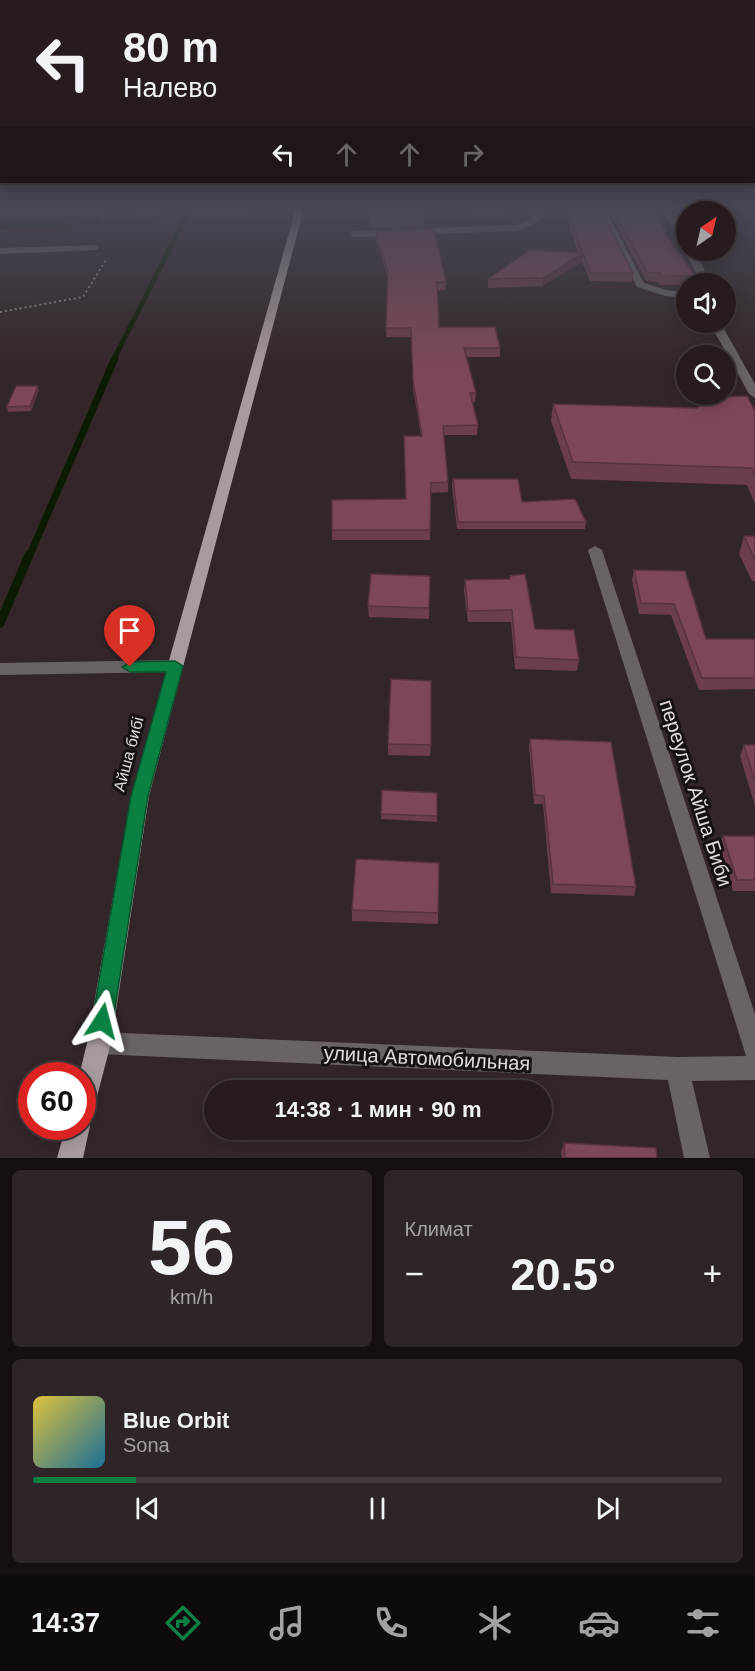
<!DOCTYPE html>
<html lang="ru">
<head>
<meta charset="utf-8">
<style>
	:root { --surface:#261c1f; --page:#2e2528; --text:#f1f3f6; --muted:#a4a1a4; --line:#423a3d; --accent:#0b8043 }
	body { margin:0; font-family:Helvetica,sans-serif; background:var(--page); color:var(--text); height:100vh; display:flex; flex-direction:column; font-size:22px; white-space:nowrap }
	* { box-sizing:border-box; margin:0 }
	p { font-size:20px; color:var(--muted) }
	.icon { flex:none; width:33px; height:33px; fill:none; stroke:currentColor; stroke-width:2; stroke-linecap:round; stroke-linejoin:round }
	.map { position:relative; height:1158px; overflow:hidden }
	.side { display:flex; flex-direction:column; gap:12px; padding:12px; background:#150f11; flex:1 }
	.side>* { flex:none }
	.guide { position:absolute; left:0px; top:0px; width:756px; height:183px; box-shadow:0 3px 15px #0003,0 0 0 2px var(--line); background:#261c1f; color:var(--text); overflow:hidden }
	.needle { width:39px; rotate:34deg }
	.tools { position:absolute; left:676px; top:201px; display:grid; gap:12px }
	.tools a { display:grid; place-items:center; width:60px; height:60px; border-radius:50%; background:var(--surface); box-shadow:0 3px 15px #0003,0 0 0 2px var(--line); font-size:30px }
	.speed { position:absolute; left:18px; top:1062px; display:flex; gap:12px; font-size:30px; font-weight:700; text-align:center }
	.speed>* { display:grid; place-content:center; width:78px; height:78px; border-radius:50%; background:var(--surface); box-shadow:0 3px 15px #0003,0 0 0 2px var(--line); line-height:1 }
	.speed .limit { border:9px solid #d22; background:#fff; color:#111 }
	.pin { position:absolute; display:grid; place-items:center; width:51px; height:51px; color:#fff; margin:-62px -26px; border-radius:50% 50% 50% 0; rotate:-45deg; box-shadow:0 0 6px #0007 }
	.pin .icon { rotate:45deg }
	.me { position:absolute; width:66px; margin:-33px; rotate:9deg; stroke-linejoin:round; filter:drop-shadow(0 0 4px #0008) }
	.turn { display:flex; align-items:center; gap:21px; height:126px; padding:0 24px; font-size:27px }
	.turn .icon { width:78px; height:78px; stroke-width:2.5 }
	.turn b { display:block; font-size:42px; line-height:51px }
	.lanes { display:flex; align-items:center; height:57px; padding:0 24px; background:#0003; justify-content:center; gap:30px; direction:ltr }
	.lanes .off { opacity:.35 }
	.big { font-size:45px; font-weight:700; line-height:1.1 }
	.side .card { flex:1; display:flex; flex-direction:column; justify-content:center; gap:9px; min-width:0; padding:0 21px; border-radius:9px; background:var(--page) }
	.side .dial { align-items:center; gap:0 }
	.dial b { font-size:78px; line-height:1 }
	.song { display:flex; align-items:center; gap:18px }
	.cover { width:72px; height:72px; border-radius:9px; background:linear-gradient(135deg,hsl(50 70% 55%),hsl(200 70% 35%)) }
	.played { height:6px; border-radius:3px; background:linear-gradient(90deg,var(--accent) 15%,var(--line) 15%) }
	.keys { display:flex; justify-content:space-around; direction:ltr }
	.heat { display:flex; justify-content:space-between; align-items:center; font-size:33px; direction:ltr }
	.side .tiles { flex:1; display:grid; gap:12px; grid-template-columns:1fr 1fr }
	.card:last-child { grid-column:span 2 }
	.trip { position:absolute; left:204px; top:1080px; width:348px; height:60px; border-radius:30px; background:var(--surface); box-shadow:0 3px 15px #0003,0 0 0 2px var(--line); font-weight:700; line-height:60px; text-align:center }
	.tabs { display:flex; height:96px; justify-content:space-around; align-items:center; background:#0f0b0c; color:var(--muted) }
	.tabs .icon { width:42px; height:42px }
	.tabs .current { color:var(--accent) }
	.tabs b { font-size:27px; color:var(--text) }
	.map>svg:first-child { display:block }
</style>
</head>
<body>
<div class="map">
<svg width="755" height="1158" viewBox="0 0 755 1158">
	<rect width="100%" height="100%" fill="#322629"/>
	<!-- green -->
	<path fill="#394929" d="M0 208H251L250 213 108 212 0 216Z"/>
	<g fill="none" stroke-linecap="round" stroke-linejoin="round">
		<!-- stream-far2 -->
		<path stroke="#0c1b00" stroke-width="5" d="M155 219 187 214 188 208
			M0 227 97 222
			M114 359 187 214"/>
		<!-- stream-far1 -->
		<path stroke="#0c1b00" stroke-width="7" d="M29 557 115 358"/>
		<!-- stream -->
		<path stroke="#0c1b00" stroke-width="9" d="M0 623 29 555"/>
		<!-- path -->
		<path stroke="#908688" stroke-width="2" stroke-dasharray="2 3" stroke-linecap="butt" d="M0 312 83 297 106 260"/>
		<!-- minor -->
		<path fill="#696365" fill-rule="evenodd" d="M538 208H547L538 222 518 231 354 237 350 234 354 231 516 225 532 218Z
			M600 210 607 212 644 283 666 290 687 292V298L665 296 637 287 599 212Z
			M669 211C680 218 687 238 687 250H694L712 284H702L665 214Z
			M98 245V249L95 250 0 254V248Z
			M709 322H720L755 384V398L749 394Z
			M595 546 602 550 755 1014V1080L692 1081 710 1158H684L668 1080 99 1054 91 1051 87 1043 91 1035 99 1032 678 1057 746 1056 588 550Z
			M175 660 181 662 183 666 181 670 175 672 0 675V663Z"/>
		<!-- major -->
		<path fill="#a89b9e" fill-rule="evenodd" d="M296 208H304L149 796 111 1043 94 1108 91 1117 87 1118 90 1126 83 1158H57L66 1126H82V1076H79L87 1043 131 796Z"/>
	</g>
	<!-- wall -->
	<path fill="#6c3d4c" d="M367 208H422L424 215 423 226 372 228Z
		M468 208H534L533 212 471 214Z
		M564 208H600L633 273 632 282 590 281 582 262 542 286 488 288V279L578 253Z
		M607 208H652L668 238 696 276 694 284H687V285H660L658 282 646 281Z
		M376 231 446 282 445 290 437 291 439 327 500 348V357H466L476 393 475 402 472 403 478 425 477 435H444L448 482V492L430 493V540H332V500L405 499 421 436 413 388 411 337H386L388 280 376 238Z
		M39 390 31 411 8 412 7 407Z
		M553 404 755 411V504L747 485 571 479 551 421Z
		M453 479 586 522 585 529H457L452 485Z
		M744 536H755V581H752L739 554Z
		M634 570 685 571 706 639H755V689L699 690 671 615 639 614 632 580Z
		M430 576 429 619 369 617 368 606Z
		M510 576 535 629 579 660 577 671 515 669 511 622H468L464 591 465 580 509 579Z
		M530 739 636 887 634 896 551 893 543 804H534L529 747Z
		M388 744 431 745 430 756 388 755Z
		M744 745H755V806L740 756Z
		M382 790 437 793V822L381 819Z
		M723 836H755V891H733L719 847Z
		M352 910 438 913V924L352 921Z
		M564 1143 657 1158H562L561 1153Z"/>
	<!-- shaded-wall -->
	<path fill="#58323e" d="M583 253 582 262 542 286 543 278Z
		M38 386 39 390 31 411 30 406Z"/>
	<!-- building -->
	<path fill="#7e4758" stroke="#58323e" stroke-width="1.5" d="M370 208H422L424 215 372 216Z
		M567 208H600L633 273H591L583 253 543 278 488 279 530 250 582 253Z
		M612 208H652L668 238 696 276H662L660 273 647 272Z
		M434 229 446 282H437L439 327H495L500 348H464L476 393H470L478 425 443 426 448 482 431 483 430 530H332V500L406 499 404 436H422L413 379 411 328H386L388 272 376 231Z
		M16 386H38L30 406 7 407Z
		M747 396 755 411V476L752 468 573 462 553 404 697 408 712 397Z
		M453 479H518L522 502 575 499 586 522H458Z
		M744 536H755V560Z
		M634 570 685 571 706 639H755V678H702L674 604 641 603Z
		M371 574 430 576 429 608 368 606Z
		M525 574 535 629 574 630 579 660 516 657 512 610 468 611 465 580 510 579V576Z
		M391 679 431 681V745L388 744Z
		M530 739 611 742 636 887 553 884 544 796 535 795Z
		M744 745H755V781Z
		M382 790 437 793V816L381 814Z
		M723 836H755V880H737Z
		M356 859 439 863 438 913 352 910Z
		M564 1143 656 1148 657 1158H565Z"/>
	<!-- sky -->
	<linearGradient id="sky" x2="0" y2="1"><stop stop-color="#1c1517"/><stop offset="0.56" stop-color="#494754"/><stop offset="1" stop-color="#494754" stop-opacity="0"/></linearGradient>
	<rect width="755" height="371" fill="url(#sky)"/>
	<!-- route -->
	<path fill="#0b8043" stroke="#07532c" stroke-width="1.5" d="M175 661 183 666 148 796 113 1021 110 1028 102 1031 95 1028 92 1021 131 796 166 672H130L122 667 130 662Z"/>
	<g text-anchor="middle" stroke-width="6" stroke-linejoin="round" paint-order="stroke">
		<!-- street labels -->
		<g font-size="16" fill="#e1d9db" stroke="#161112">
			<text transform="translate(128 754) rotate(-75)" y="6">Айша бибі</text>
		</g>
		<!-- near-street labels -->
		<g font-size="20" fill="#e1d9db" stroke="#161112">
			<text transform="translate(696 793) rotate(72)" y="7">переулок Айша Биби</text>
			<text transform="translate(427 1058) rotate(3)" y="7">улица Автомобильная</text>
		</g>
	</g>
</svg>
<div class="tools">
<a><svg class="needle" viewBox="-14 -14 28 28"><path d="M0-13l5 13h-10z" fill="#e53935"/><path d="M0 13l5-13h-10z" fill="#a4a1a4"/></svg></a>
<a><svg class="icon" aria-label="sound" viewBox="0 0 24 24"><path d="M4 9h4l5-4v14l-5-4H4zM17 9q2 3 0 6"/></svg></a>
<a><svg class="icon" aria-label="search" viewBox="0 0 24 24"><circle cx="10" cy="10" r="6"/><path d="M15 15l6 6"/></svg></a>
</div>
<div class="speed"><div class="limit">60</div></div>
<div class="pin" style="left:130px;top:667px;background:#d93025"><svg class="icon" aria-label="arrive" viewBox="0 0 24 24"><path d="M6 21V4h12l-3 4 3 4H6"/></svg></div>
<svg class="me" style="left:102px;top:1021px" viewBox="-20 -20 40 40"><path d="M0-17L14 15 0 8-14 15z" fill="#0b8043" stroke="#fff" stroke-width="4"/></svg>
<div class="trip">14:38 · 1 мин · 90 m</div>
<div class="guide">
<div class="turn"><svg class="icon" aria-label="left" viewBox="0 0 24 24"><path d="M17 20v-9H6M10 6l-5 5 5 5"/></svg><div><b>80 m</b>Налево</div></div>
<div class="lanes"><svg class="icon" aria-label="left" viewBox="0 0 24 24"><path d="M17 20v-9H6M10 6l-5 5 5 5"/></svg><svg class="icon off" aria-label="ahead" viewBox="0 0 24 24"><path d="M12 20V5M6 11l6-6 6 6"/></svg><svg class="icon off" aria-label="ahead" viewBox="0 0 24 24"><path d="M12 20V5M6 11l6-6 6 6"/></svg><svg class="icon off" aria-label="right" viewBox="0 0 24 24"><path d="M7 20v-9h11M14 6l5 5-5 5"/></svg></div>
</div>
</div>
<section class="side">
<div class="tiles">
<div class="card dial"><b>56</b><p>km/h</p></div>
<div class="card"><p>Климат</p>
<div class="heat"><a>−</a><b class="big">20.5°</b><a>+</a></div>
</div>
<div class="card">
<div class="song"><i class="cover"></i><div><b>Blue Orbit</b><p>Sona</p></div></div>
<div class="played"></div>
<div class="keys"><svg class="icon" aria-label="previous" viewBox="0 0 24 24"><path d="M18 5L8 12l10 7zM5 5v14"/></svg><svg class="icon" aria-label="pause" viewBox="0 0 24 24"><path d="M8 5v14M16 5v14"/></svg><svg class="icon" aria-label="next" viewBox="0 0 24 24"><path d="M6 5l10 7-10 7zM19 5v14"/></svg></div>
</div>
</div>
</section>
<nav class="tabs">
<b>14:37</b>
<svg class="icon current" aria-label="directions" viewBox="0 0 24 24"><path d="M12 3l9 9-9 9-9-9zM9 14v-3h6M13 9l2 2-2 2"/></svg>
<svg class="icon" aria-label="music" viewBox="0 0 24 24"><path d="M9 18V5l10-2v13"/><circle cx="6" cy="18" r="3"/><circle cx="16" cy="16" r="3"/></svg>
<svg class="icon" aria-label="phone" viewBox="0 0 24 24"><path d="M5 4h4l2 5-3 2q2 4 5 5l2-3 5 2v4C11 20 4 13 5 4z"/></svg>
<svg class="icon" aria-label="climate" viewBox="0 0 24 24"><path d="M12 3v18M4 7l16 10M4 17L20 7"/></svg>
<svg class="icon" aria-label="car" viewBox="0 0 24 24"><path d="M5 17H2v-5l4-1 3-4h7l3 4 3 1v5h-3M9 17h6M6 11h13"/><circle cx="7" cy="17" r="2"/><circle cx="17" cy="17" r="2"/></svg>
<svg class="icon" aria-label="filters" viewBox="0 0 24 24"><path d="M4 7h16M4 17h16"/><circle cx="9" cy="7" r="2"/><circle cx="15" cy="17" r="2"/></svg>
</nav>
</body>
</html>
